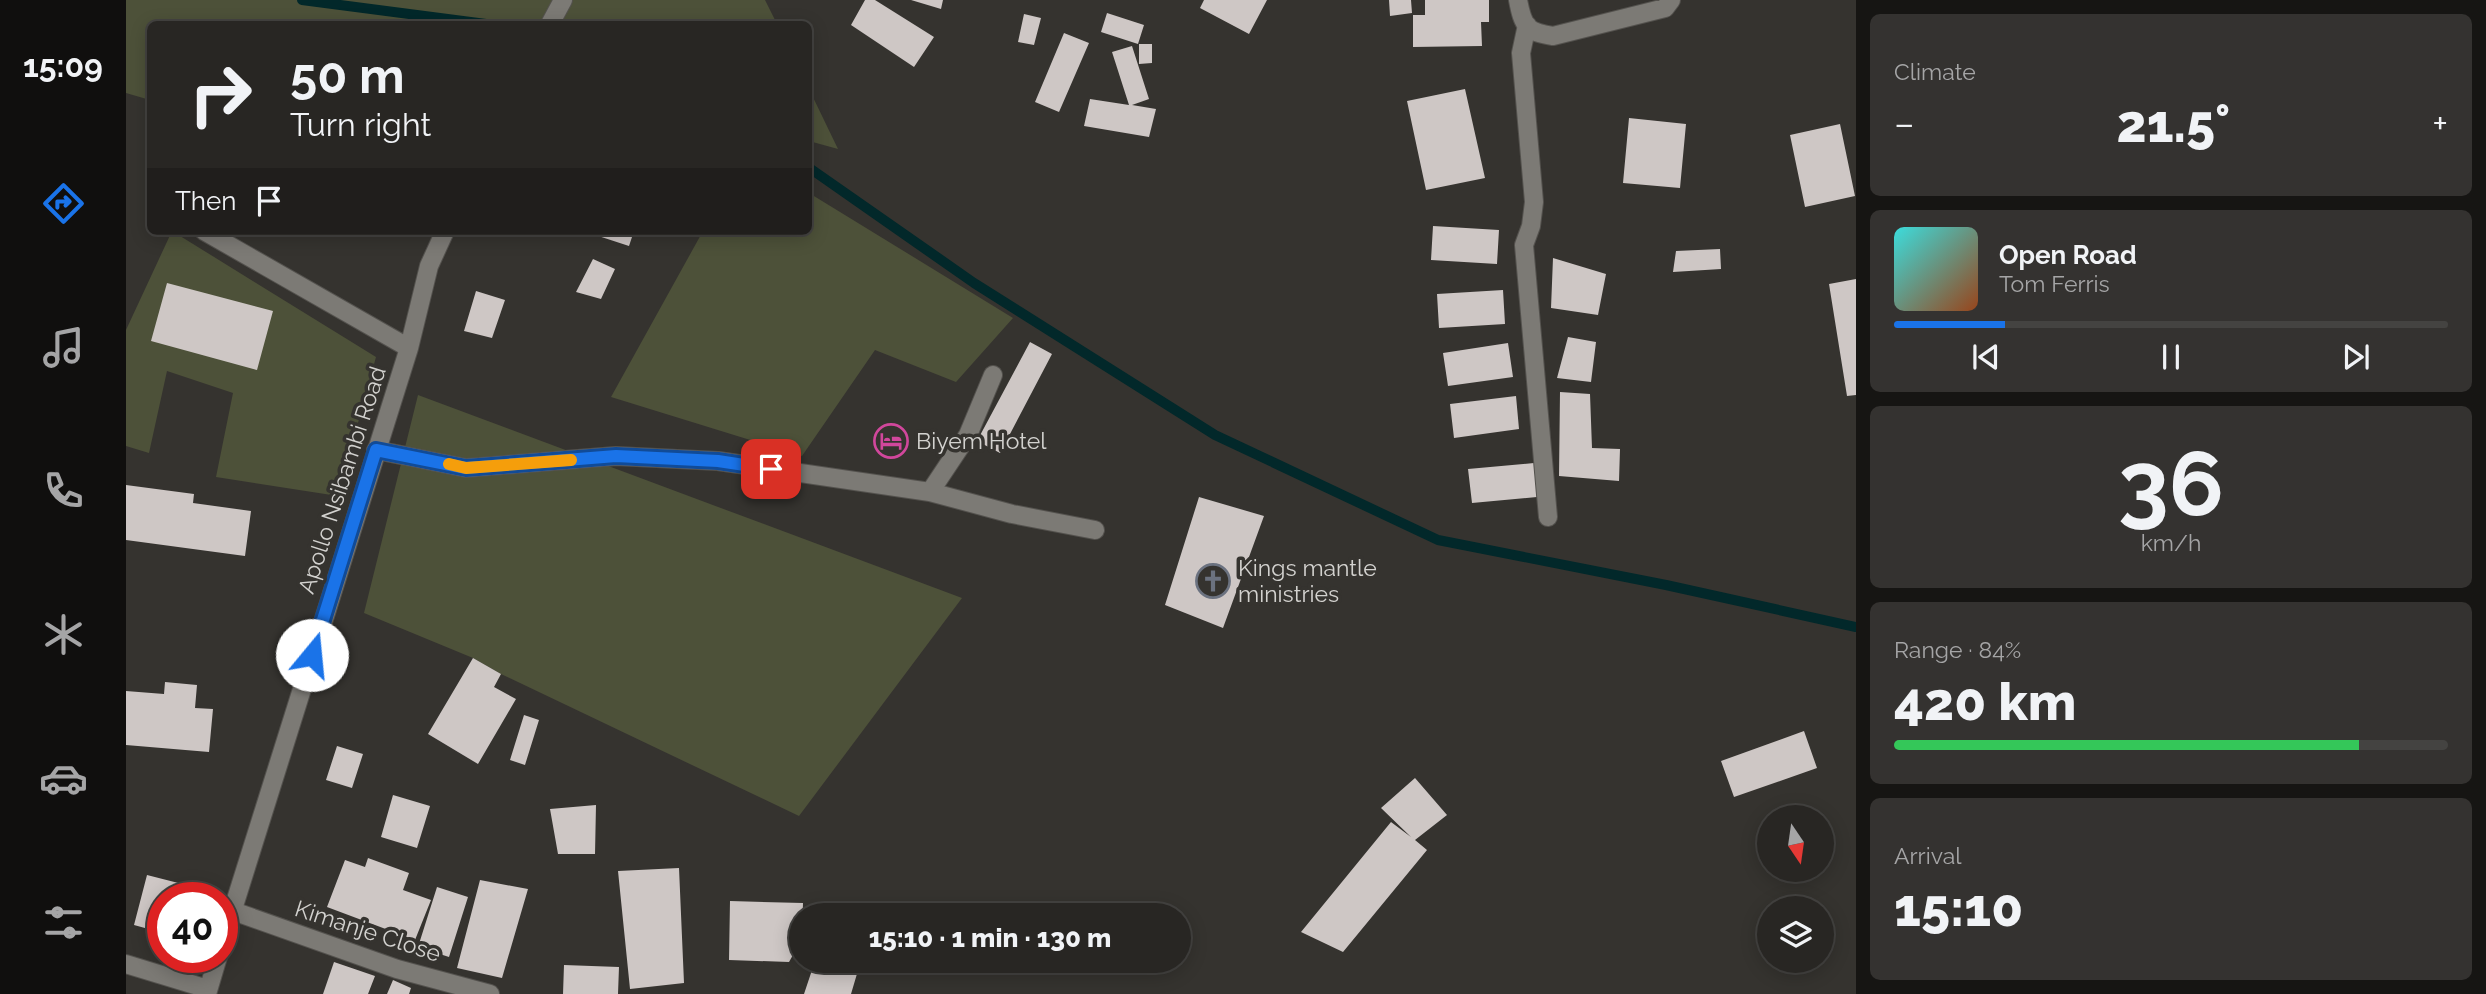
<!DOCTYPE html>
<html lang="en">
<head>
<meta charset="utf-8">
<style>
	:root { --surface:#282623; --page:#343230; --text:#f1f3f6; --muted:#a5a5a6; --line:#444341; --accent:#1a73e8 }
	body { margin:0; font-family:Raleway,sans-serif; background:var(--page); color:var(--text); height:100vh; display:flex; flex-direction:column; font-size:26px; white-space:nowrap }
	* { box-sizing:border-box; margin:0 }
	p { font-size:23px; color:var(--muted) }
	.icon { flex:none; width:38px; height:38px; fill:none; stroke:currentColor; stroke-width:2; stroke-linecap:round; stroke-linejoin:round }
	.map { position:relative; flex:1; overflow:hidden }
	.side { display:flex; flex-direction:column; gap:14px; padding:14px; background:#161513; width:630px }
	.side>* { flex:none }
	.banner { position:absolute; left:21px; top:21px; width:665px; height:214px; border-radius:10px; box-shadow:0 4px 18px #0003,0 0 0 2px var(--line); background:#282623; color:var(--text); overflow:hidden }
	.needle { width:46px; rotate:167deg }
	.fabs { position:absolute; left:1631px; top:805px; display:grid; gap:14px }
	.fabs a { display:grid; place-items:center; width:77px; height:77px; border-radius:50%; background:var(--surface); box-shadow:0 4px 18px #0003,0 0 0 2px var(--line); font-size:35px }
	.speed { position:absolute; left:21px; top:882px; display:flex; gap:14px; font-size:35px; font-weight:700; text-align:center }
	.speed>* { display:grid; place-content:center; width:91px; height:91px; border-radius:50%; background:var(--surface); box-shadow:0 4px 18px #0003,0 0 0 2px var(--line); line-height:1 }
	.speed .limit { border:10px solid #d22; background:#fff; color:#111 }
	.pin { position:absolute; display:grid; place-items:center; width:60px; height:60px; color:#fff; margin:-30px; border-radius:14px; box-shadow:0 4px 10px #0006 }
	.me { position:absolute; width:77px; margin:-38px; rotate:17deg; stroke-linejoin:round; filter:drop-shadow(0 0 5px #0008) }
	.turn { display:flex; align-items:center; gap:24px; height:147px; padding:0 28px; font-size:32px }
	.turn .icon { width:91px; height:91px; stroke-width:2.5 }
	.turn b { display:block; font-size:49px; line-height:60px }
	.then { display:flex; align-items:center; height:66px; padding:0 28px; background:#0003; gap:14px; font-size:26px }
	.big { font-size:52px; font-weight:800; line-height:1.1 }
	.side .card { flex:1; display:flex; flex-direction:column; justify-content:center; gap:10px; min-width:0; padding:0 24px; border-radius:10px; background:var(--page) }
	.side .dial { align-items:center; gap:0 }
	.dial b { font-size:91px; line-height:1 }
	.song { display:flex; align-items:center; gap:21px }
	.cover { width:84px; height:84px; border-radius:10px; background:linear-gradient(135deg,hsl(180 70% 55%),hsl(20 70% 35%)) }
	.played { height:7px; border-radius:4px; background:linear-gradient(90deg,var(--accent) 20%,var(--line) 20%) }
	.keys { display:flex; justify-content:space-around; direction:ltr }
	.heat { display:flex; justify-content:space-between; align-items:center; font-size:38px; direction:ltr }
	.charge { height:10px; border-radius:5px; background:linear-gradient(90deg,#34c759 84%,var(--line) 0) }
	.trip { position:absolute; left:663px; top:903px; width:402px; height:70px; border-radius:35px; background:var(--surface); box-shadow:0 4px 18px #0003,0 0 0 2px var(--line); font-weight:800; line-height:70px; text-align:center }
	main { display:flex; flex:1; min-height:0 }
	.dock { display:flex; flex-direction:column; width:126px; justify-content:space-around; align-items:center; background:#100f0e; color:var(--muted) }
	.dock .icon { width:49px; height:49px }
	.dock .active { color:var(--accent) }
	.dock b { font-size:32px; color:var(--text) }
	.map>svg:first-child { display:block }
</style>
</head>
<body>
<main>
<nav class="dock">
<b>15:09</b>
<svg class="icon active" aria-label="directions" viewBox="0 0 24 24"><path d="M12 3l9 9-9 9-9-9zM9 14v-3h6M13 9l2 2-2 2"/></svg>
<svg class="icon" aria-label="music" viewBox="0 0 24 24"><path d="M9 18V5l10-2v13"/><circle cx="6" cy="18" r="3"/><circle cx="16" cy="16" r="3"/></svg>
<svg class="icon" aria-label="phone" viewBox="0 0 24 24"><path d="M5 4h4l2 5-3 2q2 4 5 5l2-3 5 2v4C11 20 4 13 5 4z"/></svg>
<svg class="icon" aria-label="climate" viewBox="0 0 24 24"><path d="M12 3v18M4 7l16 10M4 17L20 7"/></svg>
<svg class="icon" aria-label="car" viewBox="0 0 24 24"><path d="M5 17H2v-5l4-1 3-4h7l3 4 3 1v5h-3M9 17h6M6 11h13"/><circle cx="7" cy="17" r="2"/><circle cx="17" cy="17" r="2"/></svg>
<svg class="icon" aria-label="filters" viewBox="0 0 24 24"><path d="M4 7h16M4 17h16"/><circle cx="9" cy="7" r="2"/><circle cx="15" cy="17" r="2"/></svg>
</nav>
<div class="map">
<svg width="1730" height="994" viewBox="0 0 1730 994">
	<rect width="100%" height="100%" fill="#35332f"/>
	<!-- green -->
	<path fill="#4d5139" d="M0 0H639L651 24H24V100L0 93Z
		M682 89H683L712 149 683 141Z
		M683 193 887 318 830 382 749 350 676 456 485 397 577 231H682Z
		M46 231 250 357 212 496 90 477 107 393 41 371 23 453 0 446V330Z
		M292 395 836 598 673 816 375 674 347 658 238 613Z"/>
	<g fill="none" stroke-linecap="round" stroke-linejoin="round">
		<!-- stream -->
		<path stroke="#02282a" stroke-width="10" d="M176 0 360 24
			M682 167 848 283 1089 435 1312 540 1540 585 1730 627"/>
	</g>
	<!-- building -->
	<path fill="#cec7c5" d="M739 0H749L808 37 788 67 725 25Z
		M785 0H817L815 9Z
		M1078 0H1141L1123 34 1074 8Z
		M1263 0H1285L1286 13 1264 16Z
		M1299 0H1363V22H1355L1356 46 1287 47V15H1299Z
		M981 13 1018 25 1012 44 975 32Z
		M898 14 915 18 908 45 892 42Z
		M938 33 963 43 933 112 909 102Z
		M1013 44H1026V63L1013 64Z
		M1006 46 1023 99 1006 105 1030 109 1023 137 958 126 964 99 1003 105 986 52Z
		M1339 89 1359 178 1300 190 1281 101Z
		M1503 118 1560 124 1554 188 1497 183Z
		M1714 124 1729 196 1679 207 1664 135Z
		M1307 226 1373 230 1371 264 1305 260Z
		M457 231H508L503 246Z
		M1594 249 1595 269 1547 272 1550 251Z
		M1427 258 1480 274 1472 315 1425 308Z
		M467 259 489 269 475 299 450 292Z
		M1730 279V395L1721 396 1703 284Z
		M41 283 147 311 131 370 25 341Z
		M1377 290 1379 324 1313 328 1311 294Z
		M350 291 379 300 366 338 338 331Z
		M1442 337 1470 342 1465 382 1431 378Z
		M904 342 926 354 874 453 851 441Z
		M1382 343 1387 377 1322 386 1317 353Z
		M1434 392 1464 394 1466 448 1494 449 1493 481 1433 476Z
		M1390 396 1393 429 1328 438 1324 404Z
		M1408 463 1411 497 1346 503 1342 469Z
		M0 485 68 494 67 503 125 511 119 556 0 540Z
		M1073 497 1138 516 1097 628 1039 605Z
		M347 658 375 674 368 687 390 699 352 764 302 734Z
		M39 682 71 685 69 708 87 709 83 752 0 745V691L38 694Z
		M398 715 413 720 399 765 384 760Z
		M1678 731 1691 768 1608 797 1595 761Z
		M211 746 237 754 226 788 200 780Z
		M1289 778 1321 815 1289 840 1301 850 1217 952 1175 932 1265 822 1285 837 1255 808Z
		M267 795 304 806 291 848 255 837Z
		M470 805 469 854H432L424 809Z
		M242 858 283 873 277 890 305 900 289 940 201 907 219 860 239 867Z
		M553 868 558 983 504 989 492 871Z
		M21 875 68 887 65 898H37V933L8 925Z
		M354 880 402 889 376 978 331 968Z
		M311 887 342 897 323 957 292 947Z
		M604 901 677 903 676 939 663 962 603 960Z
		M689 961H714L733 967 725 994H678Z
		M208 962 249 976 242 994H197Z
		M438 965 493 967 492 994H437Z
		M267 980 285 988 283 994H261Z"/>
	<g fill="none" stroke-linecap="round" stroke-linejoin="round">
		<!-- minor casing -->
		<g stroke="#54524e" stroke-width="20">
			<path id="minor" d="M1392 0C1397 27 1401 32 1427 36L1539 8 1545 0
				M424 24 437 0
				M1401 25 1395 53 1408 202 1405 226 1398 245 1422 517
				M78 231 283 348
				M250 450 340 468 490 456 592 461 804 492 886 514 969 530
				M804 492 842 435 867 375
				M107 911 271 969 364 994
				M96 944 283 348 303 266 319 231
				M0 964 82 989
				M81 994 92 957"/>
		</g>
		<!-- minor -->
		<use href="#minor" stroke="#7c7a75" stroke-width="18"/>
	</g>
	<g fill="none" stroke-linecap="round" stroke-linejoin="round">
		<!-- route casing -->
		<g stroke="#114b97" stroke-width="18">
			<path id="route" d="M186 655 250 450 340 468 490 456 592 461 645 469"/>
		</g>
		<!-- route -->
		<use href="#route" stroke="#1a73e8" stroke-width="12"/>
		<!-- slow -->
		<path stroke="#f59e0b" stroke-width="12" d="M323 464 340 468 445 460"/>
	</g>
	<!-- icons -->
	<defs>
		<g id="hotel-ring" transform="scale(1.75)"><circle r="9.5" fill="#35332f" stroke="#d1479c" stroke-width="1.5"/><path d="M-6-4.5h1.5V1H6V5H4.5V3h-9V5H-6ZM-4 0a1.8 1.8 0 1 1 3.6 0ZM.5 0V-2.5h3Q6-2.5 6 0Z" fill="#d1479c"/></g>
		<g id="church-ring" transform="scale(1.75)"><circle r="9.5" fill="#35332f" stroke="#6b7280" stroke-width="1.5"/><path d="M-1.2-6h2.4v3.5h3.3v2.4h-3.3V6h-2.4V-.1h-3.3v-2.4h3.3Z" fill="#6b7280"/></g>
	</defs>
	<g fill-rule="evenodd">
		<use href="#hotel-ring" x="765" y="441"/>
		<use href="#church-ring" x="1087" y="581"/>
	</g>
	<g text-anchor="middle" stroke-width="7" stroke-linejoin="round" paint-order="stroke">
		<!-- poi labels -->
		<g font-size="23" fill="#d3d2cf" stroke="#35332f" text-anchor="start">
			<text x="790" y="449">Biyem Hotel</text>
			<text x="1112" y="576">Kings mantle<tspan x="1112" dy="26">ministries</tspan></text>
		</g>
		<!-- street labels -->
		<g font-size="23" fill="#d3d2cf" stroke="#35332f">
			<text transform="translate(216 480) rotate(-72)" y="8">Apollo Nsibambi Road</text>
			<text transform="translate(242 931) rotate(18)" y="8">Kimanje Close</text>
		</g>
	</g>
</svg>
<div class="fabs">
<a><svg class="needle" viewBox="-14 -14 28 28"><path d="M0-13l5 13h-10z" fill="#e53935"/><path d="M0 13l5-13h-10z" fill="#a5a5a6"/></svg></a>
<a><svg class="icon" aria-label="layers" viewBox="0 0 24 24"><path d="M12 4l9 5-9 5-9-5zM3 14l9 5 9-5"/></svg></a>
</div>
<div class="speed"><div class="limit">40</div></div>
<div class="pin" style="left:645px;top:469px;background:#d93025"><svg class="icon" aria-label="arrive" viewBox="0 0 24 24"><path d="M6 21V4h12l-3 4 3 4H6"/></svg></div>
<svg class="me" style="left:186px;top:655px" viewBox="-20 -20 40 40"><circle r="19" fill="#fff"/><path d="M0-13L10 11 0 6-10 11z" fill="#1a73e8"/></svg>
<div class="trip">15:10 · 1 min · 130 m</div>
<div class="banner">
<div class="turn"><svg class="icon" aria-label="right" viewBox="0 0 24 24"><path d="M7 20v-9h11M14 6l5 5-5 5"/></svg><div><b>50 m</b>Turn right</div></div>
<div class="then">Then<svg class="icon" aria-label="arrive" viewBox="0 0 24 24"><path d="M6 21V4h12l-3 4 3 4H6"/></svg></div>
</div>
</div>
<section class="side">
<div class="card"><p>Climate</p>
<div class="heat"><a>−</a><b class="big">21.5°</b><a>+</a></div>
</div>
<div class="card">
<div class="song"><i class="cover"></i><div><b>Open Road</b><p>Tom Ferris</p></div></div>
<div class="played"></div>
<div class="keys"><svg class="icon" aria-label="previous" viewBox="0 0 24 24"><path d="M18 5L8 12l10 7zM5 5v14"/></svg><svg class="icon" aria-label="pause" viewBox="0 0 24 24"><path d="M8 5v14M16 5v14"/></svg><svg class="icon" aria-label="next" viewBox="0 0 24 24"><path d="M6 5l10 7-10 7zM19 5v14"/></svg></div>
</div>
<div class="card dial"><b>36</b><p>km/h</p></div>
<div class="card"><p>Range · 84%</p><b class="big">420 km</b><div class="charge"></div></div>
<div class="card"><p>Arrival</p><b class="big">15:10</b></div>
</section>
</main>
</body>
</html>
